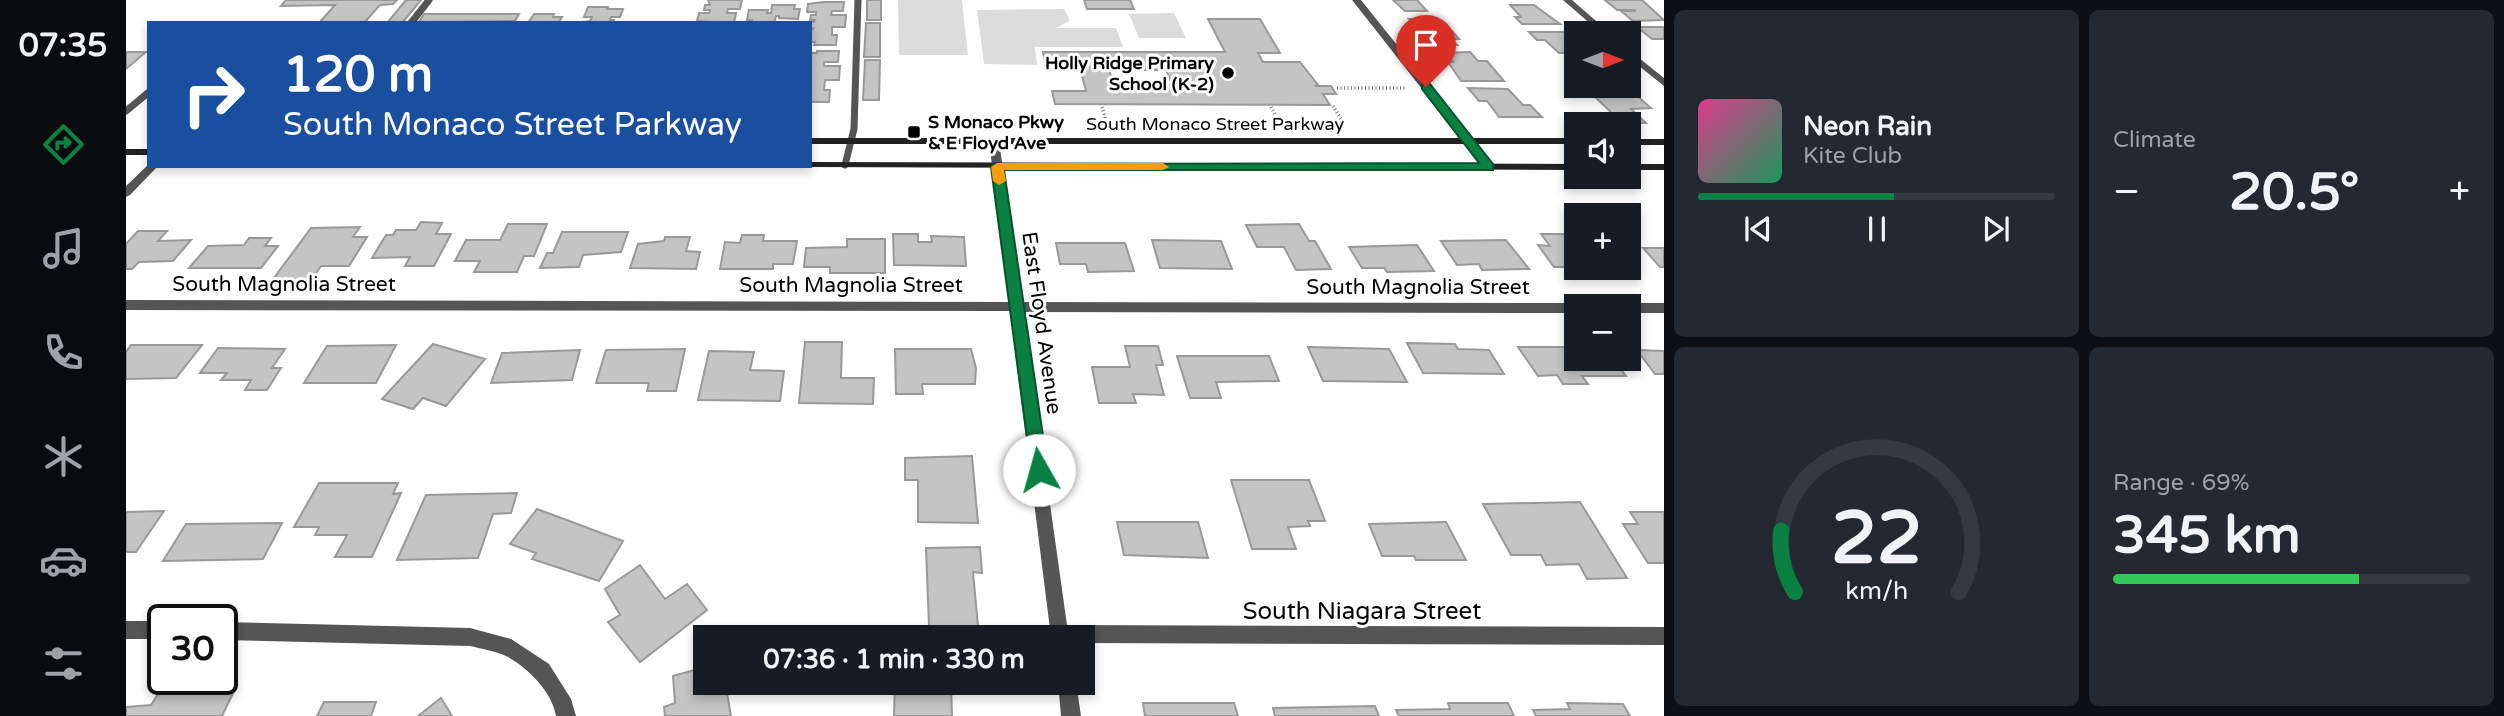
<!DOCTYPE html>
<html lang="en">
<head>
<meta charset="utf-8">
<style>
	:root { --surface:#171b24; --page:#242831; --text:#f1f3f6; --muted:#9ea1a6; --line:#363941; --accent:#0b8043 }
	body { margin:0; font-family:"Varela Round",sans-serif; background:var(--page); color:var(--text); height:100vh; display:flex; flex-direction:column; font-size:26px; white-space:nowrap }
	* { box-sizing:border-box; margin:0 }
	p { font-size:23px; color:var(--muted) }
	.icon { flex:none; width:38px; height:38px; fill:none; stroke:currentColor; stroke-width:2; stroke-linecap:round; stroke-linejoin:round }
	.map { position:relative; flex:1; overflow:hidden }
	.sheet { display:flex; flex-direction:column; gap:10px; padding:10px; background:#0d0f14; width:840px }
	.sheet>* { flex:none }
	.top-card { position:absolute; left:21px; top:21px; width:665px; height:147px; border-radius:0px; box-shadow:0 4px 10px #0003; background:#1a4fa0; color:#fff; overflow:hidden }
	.needle { width:46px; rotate:90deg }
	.fabs { position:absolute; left:1438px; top:21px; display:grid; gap:14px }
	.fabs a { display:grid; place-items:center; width:77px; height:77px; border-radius:0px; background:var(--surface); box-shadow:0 4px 10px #0003; font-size:35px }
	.speed { position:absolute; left:21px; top:604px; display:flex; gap:14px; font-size:35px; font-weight:700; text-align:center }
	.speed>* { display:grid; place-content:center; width:91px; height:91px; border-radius:50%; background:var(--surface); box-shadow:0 4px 10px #0003; line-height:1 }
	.speed .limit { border:4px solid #111; border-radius:10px; background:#fff; color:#111 }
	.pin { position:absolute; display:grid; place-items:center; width:60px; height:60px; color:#fff; margin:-72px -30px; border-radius:50% 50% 50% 0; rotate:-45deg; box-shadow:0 0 7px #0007 }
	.pin .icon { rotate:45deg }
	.me { position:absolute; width:77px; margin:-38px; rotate:353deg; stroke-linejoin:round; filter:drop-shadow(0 0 5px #0008) }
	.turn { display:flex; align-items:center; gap:24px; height:147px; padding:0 21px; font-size:32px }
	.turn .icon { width:91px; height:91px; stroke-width:2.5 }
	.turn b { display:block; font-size:49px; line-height:60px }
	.big { font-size:52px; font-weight:800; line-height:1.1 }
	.sheet .widget { flex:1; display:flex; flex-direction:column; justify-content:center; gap:10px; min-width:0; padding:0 24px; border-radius:10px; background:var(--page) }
	.sheet .dial { align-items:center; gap:0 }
	.dial svg { height:182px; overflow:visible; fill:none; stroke:var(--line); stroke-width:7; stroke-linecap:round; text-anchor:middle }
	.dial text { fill:var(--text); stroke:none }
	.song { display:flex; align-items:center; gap:21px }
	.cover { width:84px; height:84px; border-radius:10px; background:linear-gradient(135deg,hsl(330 70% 55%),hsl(150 70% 35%)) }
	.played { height:7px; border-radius:4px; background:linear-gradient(90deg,var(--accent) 55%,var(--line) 55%) }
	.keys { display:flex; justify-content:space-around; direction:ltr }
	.heat { display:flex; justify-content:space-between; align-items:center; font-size:38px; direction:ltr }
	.charge { height:10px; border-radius:5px; background:linear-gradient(90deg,#34c759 69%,var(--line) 0) }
	.sheet .tiles { flex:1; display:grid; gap:10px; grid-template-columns:repeat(2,1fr) }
	.trip { position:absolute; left:567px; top:625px; width:402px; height:70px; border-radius:0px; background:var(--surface); box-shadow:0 4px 10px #0003; font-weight:800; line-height:70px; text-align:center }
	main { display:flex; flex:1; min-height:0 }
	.dock { display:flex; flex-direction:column; width:126px; justify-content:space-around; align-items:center; background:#090b0e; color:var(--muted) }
	.dock .icon { width:49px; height:49px }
	.dock .current { color:var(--accent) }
	.dock b { font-size:32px; color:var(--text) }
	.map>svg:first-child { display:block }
</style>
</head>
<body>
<main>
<nav class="dock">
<b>07:35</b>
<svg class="icon current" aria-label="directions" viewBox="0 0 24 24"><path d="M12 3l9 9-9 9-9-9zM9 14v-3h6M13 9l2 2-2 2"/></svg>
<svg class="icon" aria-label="music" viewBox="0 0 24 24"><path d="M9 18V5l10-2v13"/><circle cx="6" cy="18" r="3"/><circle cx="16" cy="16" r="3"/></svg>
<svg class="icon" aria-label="phone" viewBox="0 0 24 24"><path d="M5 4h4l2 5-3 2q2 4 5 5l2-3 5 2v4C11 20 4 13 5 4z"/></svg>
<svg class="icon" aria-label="climate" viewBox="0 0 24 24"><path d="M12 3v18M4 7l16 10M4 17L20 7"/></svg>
<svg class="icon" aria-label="car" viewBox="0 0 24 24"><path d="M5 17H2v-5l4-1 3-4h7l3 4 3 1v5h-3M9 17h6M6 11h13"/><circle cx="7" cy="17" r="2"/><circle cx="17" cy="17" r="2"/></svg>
<svg class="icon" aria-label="filters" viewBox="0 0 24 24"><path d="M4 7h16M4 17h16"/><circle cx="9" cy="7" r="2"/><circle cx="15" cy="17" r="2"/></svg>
</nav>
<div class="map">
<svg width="1538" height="716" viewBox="0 0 1538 716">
	<rect width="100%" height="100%" fill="#fff"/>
	<!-- green -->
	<path fill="#dcdcdc" d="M772 0H836L842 55H773Z
		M938 9 944 21 929 28H990L997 47H909L911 65 858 64 851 10Z
		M1048 13 1060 38H1013L1003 14Z"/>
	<!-- building -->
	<path fill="#c4c4c4" stroke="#999" stroke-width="2" fill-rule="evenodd" d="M160 0H271L267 4 254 5 238 23H193L209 5 155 6Z
		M280 0H295L276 23H261Z
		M582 0H616L614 9H602L601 13H610L608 23 571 21 573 13H583L584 10H578L579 5H584Z
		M741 0H755V20H741Z
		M958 0H1004L1008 9H961Z
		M1267 0H1291L1301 11H1279Z
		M1479 0H1516L1538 20 1507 21 1495 11H1510L1508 10H1491Z
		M698 2H718L717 11H706L705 15H720L719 27H706V35H711L710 45H688L689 42H684V30L688 28H684V22H688L689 20H684L685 15H690V12H681L682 4Z
		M646 5H669L668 9H674L672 19 653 18V16H650L648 23H625L626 20H621L623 10H642L641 13H645Z
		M1384 5H1408L1434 24H1396L1389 17H1395Z
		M462 7H482L481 9H497L494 17H485L484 20H488L487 23H451L464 21 466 17H458Z
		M298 14H393L389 21 293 22Z
		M408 14H428L427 17H436L432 23H402Z
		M1082 19H1134L1154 53H1132L1137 62H1174L1192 85 1189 86H1205L1210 94H1197L1204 105 929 104 926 91H960L953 64H919L917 52H1099ZM983 70H1040L1046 85H988Z
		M1283 19H1310L1318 31H1326L1333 39H1325L1331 45H1309Z
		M740 23H754V57H738Z
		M1511 27H1538V39H1526Z
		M1403 32H1440L1450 41H1442L1451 49V53H1433L1419 40H1411Z
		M691 51H713L712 62H698V66H714L713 80H699L698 90H704L703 102H684V53H691Z
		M0 52H20L0 69Z
		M1344 52 1352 61H1361L1378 81H1335L1322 62H1327L1318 53Z
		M739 60H754L753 100H737Z
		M1342 88 1382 89 1397 105H1404L1416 117H1373L1361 101H1353Z
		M1508 93 1525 108 1505 109 1520 123H1496L1466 94Z
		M295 222 316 223 310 234H325L308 266H279L284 257 246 258 260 235H267L270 230H290Z
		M382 224H421L408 256H398L391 272H348L354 261H329L340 240H374Z
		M1173 224 1183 241H1189L1205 269 1170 270 1158 247H1131L1120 225Z
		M234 227 227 237H241L223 266H195L181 286H142L185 228Z
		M12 231H41L32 241 65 240 47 261 13 262 6 269H0V244Z
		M436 232H502L495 252 457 255 453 267 414 268 421 253H427Z
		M767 234H792V242H806L805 236 838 237 840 266 768 265Z
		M1415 234H1439L1445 242H1451V267H1428L1412 245 1424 246Z
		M616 235H638L637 241H671L667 264H647V269H594L599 242 614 243Z
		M539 237H564L560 251 574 252 570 269 504 268 512 244 538 241Z
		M123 238H145L139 246H152L135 268H63L82 246 118 245Z
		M721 239H759V273H704V267H678L680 248 721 247Z
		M1026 240 1095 241 1106 269 1034 268Z
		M1380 240 1403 269 1356 270 1353 264 1331 265 1315 241Z
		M930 243H999L1008 271 962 272 960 264H934Z
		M1291 245 1308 271 1261 272 1258 268H1236L1223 247Z
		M1517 248H1538V267H1534Z
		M679 342H716L715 378H748L747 404 673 403Z
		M1281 343 1329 344 1332 349 1363 350 1378 374 1297 373Z
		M307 344 359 359 320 406 297 398 287 409 256 399Z
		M5 345H76L50 378 0 379V352Z
		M270 345 250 383H178L201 346Z
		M999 346H1032L1037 365H1030L1038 395 1007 394 1010 403H973L966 367H1004Z
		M1182 347 1263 349 1281 382 1197 381Z
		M1392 347H1451V359H1487L1500 376H1456L1462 384H1437L1431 375 1412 376Z
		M92 348 159 349 146 368H155L141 390H119L125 380H95L101 373H74Z
		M559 349 550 391H521L523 383H470L480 350Z
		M769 349H845L850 368 849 384H796L797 394H770Z
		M454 350 446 380 365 383 376 353Z
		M1511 350 1538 351V374H1529Z
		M583 351 628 352 624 370 658 371 654 401 572 400Z
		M1051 356H1143L1153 381 1090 382 1095 398H1064Z
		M846 456 852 523 792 522V480H779V458Z
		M1105 480H1183L1199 521H1182L1184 526 1162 527 1170 549H1126Z
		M193 483H272L267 494 275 493 246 557H209L221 535H189L193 527H168Z
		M391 493 385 513 367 514 352 558 271 560 300 495Z
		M1454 502 1501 578 1461 579 1453 564 1420 565 1415 555H1385L1357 504Z
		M411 509 497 541 473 581 406 559 410 553 384 544Z
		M38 511 10 552H0V512Z
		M1504 512H1538V563H1522L1497 524H1512Z
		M991 522H1072L1082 558 998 555Z
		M1320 522 1340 560H1290L1288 556H1256L1243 524Z
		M156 523 137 559 37 561 60 524Z
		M854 547 856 573 847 572 852 626 803 627 800 548Z
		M514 565 539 599 561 584 581 610 514 662 482 622 494 615 479 589Z
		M579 667V682H599L605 716H539L538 707 549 703 547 676Z
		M769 682H825L826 716H768Z
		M111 685 96 716H0V707L25 705 37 686Z
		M315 698 326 716H292Z
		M198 702H250L245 716H191Z
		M1017 703H1108L1112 716H1019Z
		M1322 703H1382L1388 716H1273L1270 710 1324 709Z
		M1441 703 1497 704 1504 716H1410L1407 710 1444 709Z
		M1249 706 1253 716H1149L1147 708Z"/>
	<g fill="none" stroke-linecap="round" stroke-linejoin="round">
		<!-- path -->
		<path stroke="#777" stroke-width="3.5" stroke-dasharray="1 2.5" stroke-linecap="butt" d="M1211 88H1281
			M1207 106 1219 126
			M976 107 982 127
			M1145 107 1155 125"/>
		<!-- service -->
		<path stroke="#555" stroke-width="7" d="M285 23 303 0
			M0 111 23 92
			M719 165 728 129 732 0"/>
		<!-- minor -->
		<path fill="#555" fill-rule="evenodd" d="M1226 0H1235L1367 165V169H1359Z
			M1437 0H1446L1484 33H1475Z
			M1503 50 1538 78V86L1503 58Z
			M868 138 873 141 896 302 1451 303 1457 306H1451V313L897 312 941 625 1538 627V645L957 643V637H925L884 311 0 310V300L883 302 863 141Z
			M1503 303H1538V313H1503V306H1497Z
			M0 621H37V639H0Z
			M96 622 344 628 385 639 423 664 445 699 450 716H430C426 692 403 669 382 657 371 651 356 649 344 646L96 640Z
			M932 682H950L955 716H935Z"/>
		<!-- tertiary -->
		<path fill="#555" fill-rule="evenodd" d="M23 164V166H32L4 195 0 197V186Z"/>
		<!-- secondary -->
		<path fill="#222" fill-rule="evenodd" d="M684 138H1451V144H684Z
			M1503 139H1538V145H1503Z
			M0 149H23V155H0Z
			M684 162 1451 164V170L680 167 684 166Z
			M1503 164H1538V170H1503Z"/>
	</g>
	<!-- route -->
	<path fill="#0b8043" stroke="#07532c" stroke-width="2" d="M1296 84H1304L1367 164V170H878L922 470 919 475 913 478 906 475 865 167 867 164 1353 163 1296 89Z"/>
	<!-- slow -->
	<path fill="#f59e0b" d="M871 163H1037L1043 167 1037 170H878L880 181 873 185 867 181 865 167Z"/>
	<!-- markers -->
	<g fill="#000" stroke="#fff" stroke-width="2.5">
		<circle cx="1102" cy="73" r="7"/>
		<rect x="781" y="125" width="14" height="14" rx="3.5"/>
	</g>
	<g text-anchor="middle" stroke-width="6" stroke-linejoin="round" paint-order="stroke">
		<!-- far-poi labels -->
		<g font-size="18" font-weight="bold" fill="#000" stroke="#fff" text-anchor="end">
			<text x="1088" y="69">Holly Ridge Primary<tspan x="1088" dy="21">School (K-2)</tspan></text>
			<text x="802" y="128" text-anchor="start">S Monaco Pkwy<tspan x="802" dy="21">&amp; E Floyd Ave</tspan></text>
		</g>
		<!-- far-street labels -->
		<g font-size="18" fill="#000" stroke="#fff">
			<text x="1089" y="130">South Monaco Street Parkway</text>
		</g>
		<!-- street labels -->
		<g font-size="21" fill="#000" stroke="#fff">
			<text x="158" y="291">South Magnolia Street</text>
			<text x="725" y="292">South Magnolia Street</text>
			<text x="1292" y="294">South Magnolia Street</text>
			<text transform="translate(916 323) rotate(82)" y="7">East Floyd Avenue</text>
		</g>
		<!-- near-street labels -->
		<g font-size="24" fill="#000" stroke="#fff">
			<text x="1236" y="619">South Niagara Street</text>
		</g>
	</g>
</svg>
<div class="fabs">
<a><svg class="needle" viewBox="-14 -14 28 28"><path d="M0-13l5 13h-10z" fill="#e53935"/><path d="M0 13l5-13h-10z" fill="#9ea1a6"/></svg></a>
<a><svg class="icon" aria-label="sound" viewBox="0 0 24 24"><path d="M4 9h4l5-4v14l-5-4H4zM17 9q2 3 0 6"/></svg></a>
<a>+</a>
<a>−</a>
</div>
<div class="speed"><div class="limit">30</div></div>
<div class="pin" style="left:1300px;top:87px;background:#d93025"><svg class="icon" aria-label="arrive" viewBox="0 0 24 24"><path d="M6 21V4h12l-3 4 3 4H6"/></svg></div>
<svg class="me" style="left:913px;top:470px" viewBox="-20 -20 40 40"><circle r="19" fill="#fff"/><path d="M0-13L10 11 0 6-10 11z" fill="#0b8043"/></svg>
<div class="trip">07:36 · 1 min · 330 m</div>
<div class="top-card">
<div class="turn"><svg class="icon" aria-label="right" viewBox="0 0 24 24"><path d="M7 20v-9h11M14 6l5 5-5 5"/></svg><div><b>120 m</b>South Monaco Street Parkway</div></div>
</div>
</div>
<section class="sheet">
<div class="tiles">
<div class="widget">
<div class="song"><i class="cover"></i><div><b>Neon Rain</b><p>Kite Club</p></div></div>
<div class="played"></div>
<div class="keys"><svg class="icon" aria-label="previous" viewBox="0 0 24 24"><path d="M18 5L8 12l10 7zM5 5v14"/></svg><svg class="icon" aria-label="pause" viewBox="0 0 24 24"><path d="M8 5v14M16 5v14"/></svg><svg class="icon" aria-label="next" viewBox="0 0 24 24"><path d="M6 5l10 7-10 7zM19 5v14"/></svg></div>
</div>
<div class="widget"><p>Climate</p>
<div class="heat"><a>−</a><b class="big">20.5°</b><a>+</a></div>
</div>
<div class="widget dial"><svg viewBox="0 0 100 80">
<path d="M14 69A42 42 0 1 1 86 69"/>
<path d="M14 69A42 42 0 0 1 8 42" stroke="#0b8043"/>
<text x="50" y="56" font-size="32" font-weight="700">22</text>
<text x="50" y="72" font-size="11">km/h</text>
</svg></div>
<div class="widget"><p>Range · 69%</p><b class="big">345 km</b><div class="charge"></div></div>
</div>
</section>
</main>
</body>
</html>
